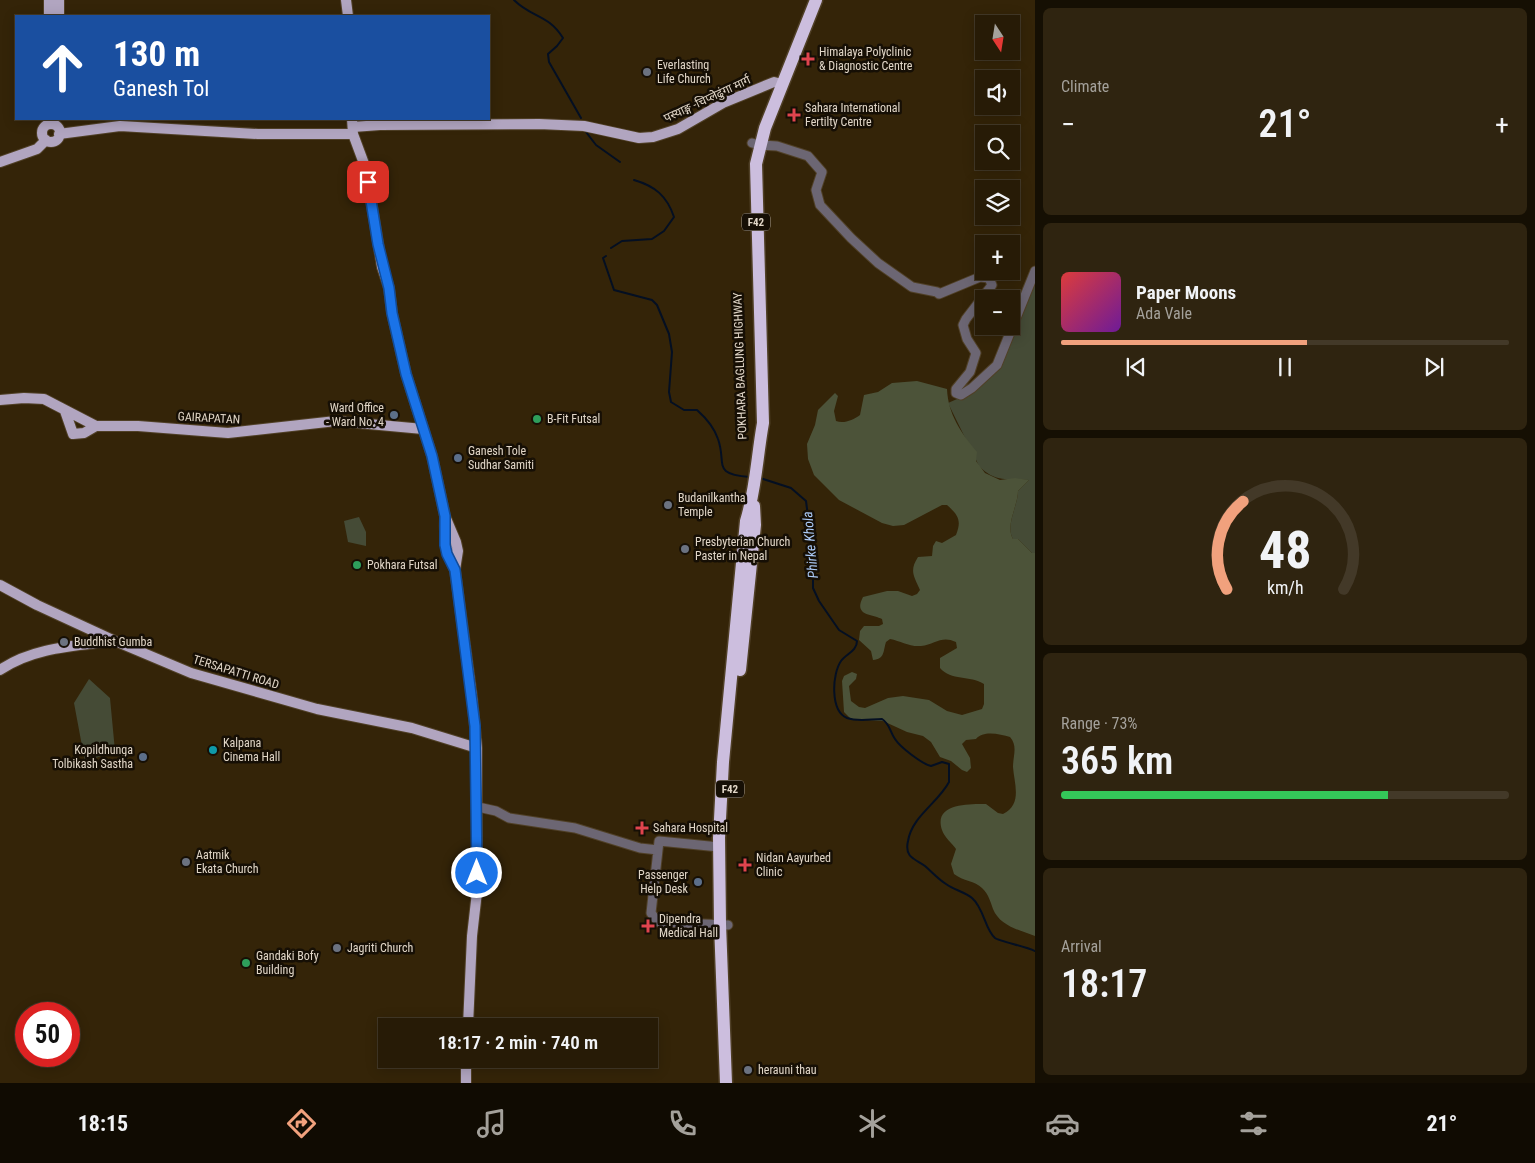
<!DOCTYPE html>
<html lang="en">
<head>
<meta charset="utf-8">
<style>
	:root { --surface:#271b06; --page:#2f2410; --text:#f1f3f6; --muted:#a4a19b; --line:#433928; --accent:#f1a17d }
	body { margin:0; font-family:"Roboto Condensed","Noto Sans Devanagari",sans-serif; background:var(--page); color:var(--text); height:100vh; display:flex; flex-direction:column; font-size:19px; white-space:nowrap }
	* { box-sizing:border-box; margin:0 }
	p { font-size:16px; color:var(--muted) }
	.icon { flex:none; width:28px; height:28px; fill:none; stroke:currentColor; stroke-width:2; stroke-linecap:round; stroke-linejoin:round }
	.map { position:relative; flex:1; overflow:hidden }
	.details { display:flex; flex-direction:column; gap:8px; padding:8px; background:#150f03; width:500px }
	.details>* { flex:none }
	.hud { position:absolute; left:15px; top:15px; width:475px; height:105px; border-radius:0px; box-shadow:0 2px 12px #0003,0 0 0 1px var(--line); background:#1a4fa0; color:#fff; overflow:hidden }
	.needle { width:32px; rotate:168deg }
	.tools { position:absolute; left:975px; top:15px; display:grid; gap:10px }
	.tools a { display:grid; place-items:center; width:45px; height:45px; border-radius:0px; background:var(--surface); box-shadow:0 2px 12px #0003,0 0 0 1px var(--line); font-size:25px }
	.speed { position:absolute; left:15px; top:1002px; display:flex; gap:10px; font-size:25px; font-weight:700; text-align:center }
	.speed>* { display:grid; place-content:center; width:65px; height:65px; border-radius:50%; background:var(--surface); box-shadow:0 2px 12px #0003,0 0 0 1px var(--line); line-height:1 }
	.speed .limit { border:8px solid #d22; background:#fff; color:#111 }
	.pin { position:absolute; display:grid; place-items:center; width:42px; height:42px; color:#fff; margin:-21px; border-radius:10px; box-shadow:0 2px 8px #0006 }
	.me { position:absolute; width:55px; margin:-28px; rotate:0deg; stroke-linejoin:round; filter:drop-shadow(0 0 4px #0008) }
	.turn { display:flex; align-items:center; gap:18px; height:105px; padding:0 15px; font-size:22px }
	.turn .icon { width:65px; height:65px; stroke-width:2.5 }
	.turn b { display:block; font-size:35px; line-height:42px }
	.big { font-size:38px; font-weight:600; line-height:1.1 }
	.details .tile { flex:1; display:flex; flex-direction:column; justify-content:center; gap:8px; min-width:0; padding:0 18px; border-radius:8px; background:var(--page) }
	.details .dial { align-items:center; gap:0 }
	.dial svg { height:130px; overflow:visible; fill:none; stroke:var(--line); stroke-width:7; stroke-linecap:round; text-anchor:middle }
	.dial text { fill:var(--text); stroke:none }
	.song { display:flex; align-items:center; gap:15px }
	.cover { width:60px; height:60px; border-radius:8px; background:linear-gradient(135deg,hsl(0 70% 55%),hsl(280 70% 35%)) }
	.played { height:5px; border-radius:2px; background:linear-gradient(90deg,var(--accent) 55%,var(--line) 55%) }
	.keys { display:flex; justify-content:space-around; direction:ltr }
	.heat { display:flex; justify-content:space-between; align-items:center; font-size:28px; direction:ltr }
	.charge { height:8px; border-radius:4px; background:linear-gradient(90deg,#34c759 73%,var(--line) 0) }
	.trip { position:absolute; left:378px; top:1018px; width:280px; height:50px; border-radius:0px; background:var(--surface); box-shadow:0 2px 12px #0003,0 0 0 1px var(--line); font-weight:600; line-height:50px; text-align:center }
	.dock { display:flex; height:80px; justify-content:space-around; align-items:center; background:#100b02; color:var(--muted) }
	.dock .icon { width:35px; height:35px }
	.dock .current { color:var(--accent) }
	.dock b { font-size:22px; color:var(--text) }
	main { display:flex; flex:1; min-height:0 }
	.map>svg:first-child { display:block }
</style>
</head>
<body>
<main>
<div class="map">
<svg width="1035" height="1083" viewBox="0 0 1035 1083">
	<rect width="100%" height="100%" fill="#342408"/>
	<!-- green -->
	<path fill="#454b36" d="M1035 283V553H1032L1018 539H1013C1005 525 1018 506 1018 491L1029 480C1008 479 994 482 979 466L948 403 973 392 1011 339 1021 319 1028 293Z
		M359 517 366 532V546L348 542 344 521Z
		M89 679 110 698 115 751 85 762 74 703Z"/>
	<!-- forest -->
	<path fill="#4c5339" d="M917 381 947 389C948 414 961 433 977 452L976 461 985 473 1000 480 1015 478 1029 480 1018 491C1018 506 1005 525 1013 539H1018L1032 553H1035V936C1019 930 1000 926 993 909 990 901 989 895 982 888 975 881 963 881 954 874L951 864 956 849C952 843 944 837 942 830 933 803 969 804 986 804L998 813 1003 814C1023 804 1014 783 1013 767 1013 756 1018 746 1010 737 1000 734 983 730 976 739L966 740 962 744 970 758 971 768 967 772 962 770 951 761 940 757 931 742 923 736 907 732 883 721 851 719 844 712 842 681 844 676 852 672 857 674 856 679 849 686 851 701 859 707 865 708 888 698 903 696 929 700 947 711 962 715 982 709 984 704V684C970 675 951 681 940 668V658L957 648 956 642C942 635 935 644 921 646 909 647 901 641 890 639L886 642C883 651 885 659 873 660L871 651 859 640 860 631 864 626H879L883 624 882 619C872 614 853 616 863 597L887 591H898L912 596 917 594 920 590C914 576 909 571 918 557L932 556 933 546 936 541 942 543 956 535C962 520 958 515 947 505H942L904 525 893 526 882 523 839 500 814 475 808 459 807 444 815 425 818 410 835 393 838 396 834 411 836 421C844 424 853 420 860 415L864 395 878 392 892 383Z"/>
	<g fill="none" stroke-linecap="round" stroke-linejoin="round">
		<!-- stream -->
		<path stroke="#040f22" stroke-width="2" d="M514 0C532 18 548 14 563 38L557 46 548 54 549 62 581 118
			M586 132 596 145 620 162
			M611 248 622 241 652 239 664 231 674 217C667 196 655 186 634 180
			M606 256 603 258 614 290 652 300 657 305 669 334 672 352 669 392 671 402 684 410H697C706 418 714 427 718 439 727 464 711 474 750 477
			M760 478 791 488 806 501 813 556V588L819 601 839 630 857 641C857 651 846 654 841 661 832 674 830 711 847 718 858 722 871 719 882 719 890 724 890 732 895 739 900 747 922 764 931 766L942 762 949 764V782C938 803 912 816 908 841 904 858 916 859 925 866 932 872 938 879 946 884 954 890 965 892 972 898 984 908 985 930 995 938 999 941 1027 947 1035 951"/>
		<!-- minor casing -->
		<g stroke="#504027" stroke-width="11">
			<path id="minor" d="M752 143 760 145 777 146 808 156 822 172 816 190 820 205 851 238 878 263 912 287 937 292 939 294 980 277 989 278 992 285 966 319 963 325 967 339 976 353 970 372 956 389V393L961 395 972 388 997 365 1035 271
				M478 807 496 811 509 818 575 828 640 848 658 850
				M719 847 659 841 651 913 658 922 728 925"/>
		</g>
		<!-- major casing -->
		<g stroke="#504027" stroke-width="12">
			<path id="major" d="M49 0V16
				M59 0V16
				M346 0 348 16
				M352 119 353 134 366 169 382 267 389 288 392 313 406 374 432 456 445 516 456 542 458 551 455 570 472 697 477 748V892L472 936 468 1026
				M42 133a9 9 0 1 1 18 0a9 9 0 1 1-18 0Z
				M353 127 380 125 539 124 584 126 639 138 653 137 678 129 723 103 774 82 782 84
				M59 134 120 126 258 134H353
				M0 162 37 149 46 140
				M0 400 24 398 44 399 96 426H138L228 433 336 421 423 429
				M65 411 73 434 84 433 96 426
				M445 518C444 538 446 552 455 570
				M0 585 37 605 115 641 191 673 317 709 412 728 477 748
				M0 670C33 647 76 646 114 641
				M466 1083V1059"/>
		</g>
		<!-- highway casing -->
		<g stroke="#504027" stroke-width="15">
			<path id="highway" d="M740 670 755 525 754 506
				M726 1083 720 924 719 838 723 762 746 521C756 489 757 456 763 423L756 164 765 128 816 0"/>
		</g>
		<!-- minor -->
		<use href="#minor" stroke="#6c6673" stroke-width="9"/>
		<!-- major -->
		<use href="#major" stroke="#b1a5c0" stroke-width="10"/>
		<!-- highway -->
		<use href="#highway" stroke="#ccbede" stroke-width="12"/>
	</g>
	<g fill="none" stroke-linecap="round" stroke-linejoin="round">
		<!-- route casing -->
		<g stroke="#114b97" stroke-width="12">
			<path id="route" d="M368 182 378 244 389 288 392 313 406 374 432 456 445 516V545L447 554 455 570 475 726 477 873"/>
		</g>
		<!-- route -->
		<use href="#route" stroke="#1a73e8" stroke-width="9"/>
	</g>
	<!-- markers -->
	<g fill="#e0444e" stroke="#160f05" stroke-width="2">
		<path d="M805.5 51.5h5v5h5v5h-5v5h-5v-5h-5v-5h5z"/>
		<path d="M791.5 107.5h5v5h5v5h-5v5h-5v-5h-5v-5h5z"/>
		<path d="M639.5 820.5h5v5h5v5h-5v5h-5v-5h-5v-5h5z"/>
		<path d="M742.5 857.5h5v5h5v5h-5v5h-5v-5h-5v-5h5z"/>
		<path d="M645.5 918.5h5v5h5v5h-5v5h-5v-5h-5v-5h5z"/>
	</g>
	<g fill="#6b7280" stroke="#160f05" stroke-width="2">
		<circle cx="647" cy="72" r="5"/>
		<circle cx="668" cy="505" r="5"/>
		<circle cx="685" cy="549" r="5"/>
		<circle cx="64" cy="642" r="5"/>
		<circle cx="186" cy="862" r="5"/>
		<circle cx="337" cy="948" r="5"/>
		<circle cx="748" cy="1070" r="5"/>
	</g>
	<g fill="#5c6f8a" stroke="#160f05" stroke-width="2">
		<circle cx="394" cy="415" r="5"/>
		<circle cx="458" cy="458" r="5"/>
		<circle cx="143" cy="757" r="5"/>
		<circle cx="698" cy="882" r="5"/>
	</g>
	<g fill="#2e9e5b" stroke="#160f05" stroke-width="2">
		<circle cx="537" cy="419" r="5"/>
		<circle cx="357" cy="565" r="5"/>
		<circle cx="246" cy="963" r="5"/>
	</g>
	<circle fill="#0f9aa8" stroke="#160f05" stroke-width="2" cx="213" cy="750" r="5"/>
	<g text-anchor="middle" stroke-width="5" stroke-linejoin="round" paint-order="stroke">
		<!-- shield labels -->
		<g fill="#160f05" stroke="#a49a8d" stroke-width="1">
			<rect x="742" y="213.5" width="28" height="17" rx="4"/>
			<rect x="716" y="780.5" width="28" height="17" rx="4"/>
		</g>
		<g font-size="11" font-weight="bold" fill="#e1d6c7">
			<text x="756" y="226">F42</text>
			<text x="730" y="793">F42</text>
		</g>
		<!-- poi labels -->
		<g font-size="12" fill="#e1d6c7" stroke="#160f05" text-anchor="start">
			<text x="819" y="56">Himalaya Polyclinic<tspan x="819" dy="14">&amp; Diagnostic Centre</tspan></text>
			<text x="657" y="69">Everlasting<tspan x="657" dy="14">Life Church</tspan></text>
			<text x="805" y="112">Sahara International<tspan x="805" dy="14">Fertilty Centre</tspan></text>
			<text x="384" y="412" text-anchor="end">Ward Office<tspan x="384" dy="14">- Ward No. 4</tspan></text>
			<text x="547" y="423">B-Fit Futsal</text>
			<text x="468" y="455">Ganesh Tole<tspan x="468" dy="14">Sudhar Samiti</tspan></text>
			<text x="678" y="502">Budanilkantha<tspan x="678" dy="14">Temple</tspan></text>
			<text x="695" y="546">Presbyterian Church<tspan x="695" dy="14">Paster in Nepal</tspan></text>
			<text x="367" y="569">Pokhara Futsal</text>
			<text x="74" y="646">Buddhist Gumba</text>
			<text x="223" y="747">Kalpana<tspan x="223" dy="14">Cinema Hall</tspan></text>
			<text x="133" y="754" text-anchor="end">Kopildhunga<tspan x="133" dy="14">Tolbikash Sastha</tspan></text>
			<text x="653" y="832">Sahara Hospital</text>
			<text x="196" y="859">Aatmik<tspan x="196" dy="14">Ekata Church</tspan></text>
			<text x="756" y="862">Nidan Aayurbed<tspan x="756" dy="14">Clinic</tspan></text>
			<text x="688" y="879" text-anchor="end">Passenger<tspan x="688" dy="14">Help Desk</tspan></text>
			<text x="659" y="923">Dipendra<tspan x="659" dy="14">Medical Hall</tspan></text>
			<text x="347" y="952">Jagriti Church</text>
			<text x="256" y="960">Gandaki Bofy<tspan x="256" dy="14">Building</tspan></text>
			<text x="758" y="1074">herauni thau</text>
		</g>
		<!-- street labels -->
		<g font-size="12" fill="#e1d6c7" stroke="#160f05">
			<text transform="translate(707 99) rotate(-25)" y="4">पस्याङ्ग -चिप्लेढुंगा मार्ग</text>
			<text transform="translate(740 366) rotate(-92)" y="4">POKHARA BAGLUNG HIGHWAY</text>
			<text transform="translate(209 418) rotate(3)" y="4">GAIRAPATAN</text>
			<text transform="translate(236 672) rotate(17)" y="4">TERSAPATTI ROAD</text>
		</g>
		<!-- water labels -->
		<g font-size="14" font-style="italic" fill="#accbf8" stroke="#160f05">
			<text transform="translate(810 545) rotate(-95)" y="5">Phirke Khola</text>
		</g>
	</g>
</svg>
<div class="tools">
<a><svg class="needle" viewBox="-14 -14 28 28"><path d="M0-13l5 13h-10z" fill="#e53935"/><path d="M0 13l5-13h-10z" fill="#a4a19b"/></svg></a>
<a><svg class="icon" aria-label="sound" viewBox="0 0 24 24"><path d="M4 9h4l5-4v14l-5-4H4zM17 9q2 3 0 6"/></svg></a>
<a><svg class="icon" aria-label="search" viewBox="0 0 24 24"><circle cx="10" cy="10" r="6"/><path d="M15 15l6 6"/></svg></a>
<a><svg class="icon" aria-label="layers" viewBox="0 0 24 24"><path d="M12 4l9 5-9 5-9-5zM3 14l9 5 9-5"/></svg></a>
<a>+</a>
<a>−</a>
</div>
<div class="speed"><div class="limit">50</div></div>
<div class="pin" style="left:368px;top:182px;background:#d93025"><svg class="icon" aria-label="arrive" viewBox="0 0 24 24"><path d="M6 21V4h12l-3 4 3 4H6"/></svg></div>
<svg class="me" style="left:477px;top:873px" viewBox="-20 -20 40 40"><circle r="17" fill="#1a73e8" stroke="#fff" stroke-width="3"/><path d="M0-11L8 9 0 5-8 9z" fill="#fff"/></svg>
<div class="trip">18:17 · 2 min · 740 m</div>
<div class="hud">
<div class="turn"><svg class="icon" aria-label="ahead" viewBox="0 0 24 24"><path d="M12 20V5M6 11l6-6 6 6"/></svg><div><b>130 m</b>Ganesh Tol</div></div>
</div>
</div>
<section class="details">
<div class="tile"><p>Climate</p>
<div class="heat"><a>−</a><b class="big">21°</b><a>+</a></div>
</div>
<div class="tile">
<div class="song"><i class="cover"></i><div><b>Paper Moons</b><p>Ada Vale</p></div></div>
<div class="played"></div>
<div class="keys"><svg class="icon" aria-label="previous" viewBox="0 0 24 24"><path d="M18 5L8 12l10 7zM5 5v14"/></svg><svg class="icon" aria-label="pause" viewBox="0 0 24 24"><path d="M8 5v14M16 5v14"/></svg><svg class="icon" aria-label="next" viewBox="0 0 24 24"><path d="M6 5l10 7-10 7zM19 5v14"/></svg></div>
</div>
<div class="tile dial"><svg viewBox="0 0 100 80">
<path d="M14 69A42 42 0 1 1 86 69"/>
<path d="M14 69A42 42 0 0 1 24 15" stroke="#f1a17d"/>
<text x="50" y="56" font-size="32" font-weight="700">48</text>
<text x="50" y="72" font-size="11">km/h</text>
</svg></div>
<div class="tile"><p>Range · 73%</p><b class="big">365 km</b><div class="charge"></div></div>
<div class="tile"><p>Arrival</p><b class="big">18:17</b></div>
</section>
</main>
<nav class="dock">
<b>18:15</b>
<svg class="icon current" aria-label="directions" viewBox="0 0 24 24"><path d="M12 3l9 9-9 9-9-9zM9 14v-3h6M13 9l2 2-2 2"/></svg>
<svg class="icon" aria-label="music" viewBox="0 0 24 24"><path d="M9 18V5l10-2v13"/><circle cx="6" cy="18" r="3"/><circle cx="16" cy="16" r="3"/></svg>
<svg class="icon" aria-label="phone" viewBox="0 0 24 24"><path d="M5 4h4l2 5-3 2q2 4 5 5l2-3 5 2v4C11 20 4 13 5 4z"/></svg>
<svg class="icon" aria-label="climate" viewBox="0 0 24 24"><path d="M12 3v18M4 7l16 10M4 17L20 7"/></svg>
<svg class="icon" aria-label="car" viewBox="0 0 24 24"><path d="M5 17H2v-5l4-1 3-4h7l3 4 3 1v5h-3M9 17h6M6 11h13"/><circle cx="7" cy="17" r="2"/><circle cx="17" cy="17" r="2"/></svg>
<svg class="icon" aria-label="filters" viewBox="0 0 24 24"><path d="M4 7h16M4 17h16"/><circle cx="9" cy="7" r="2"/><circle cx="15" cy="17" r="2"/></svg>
<b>21°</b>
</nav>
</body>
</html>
